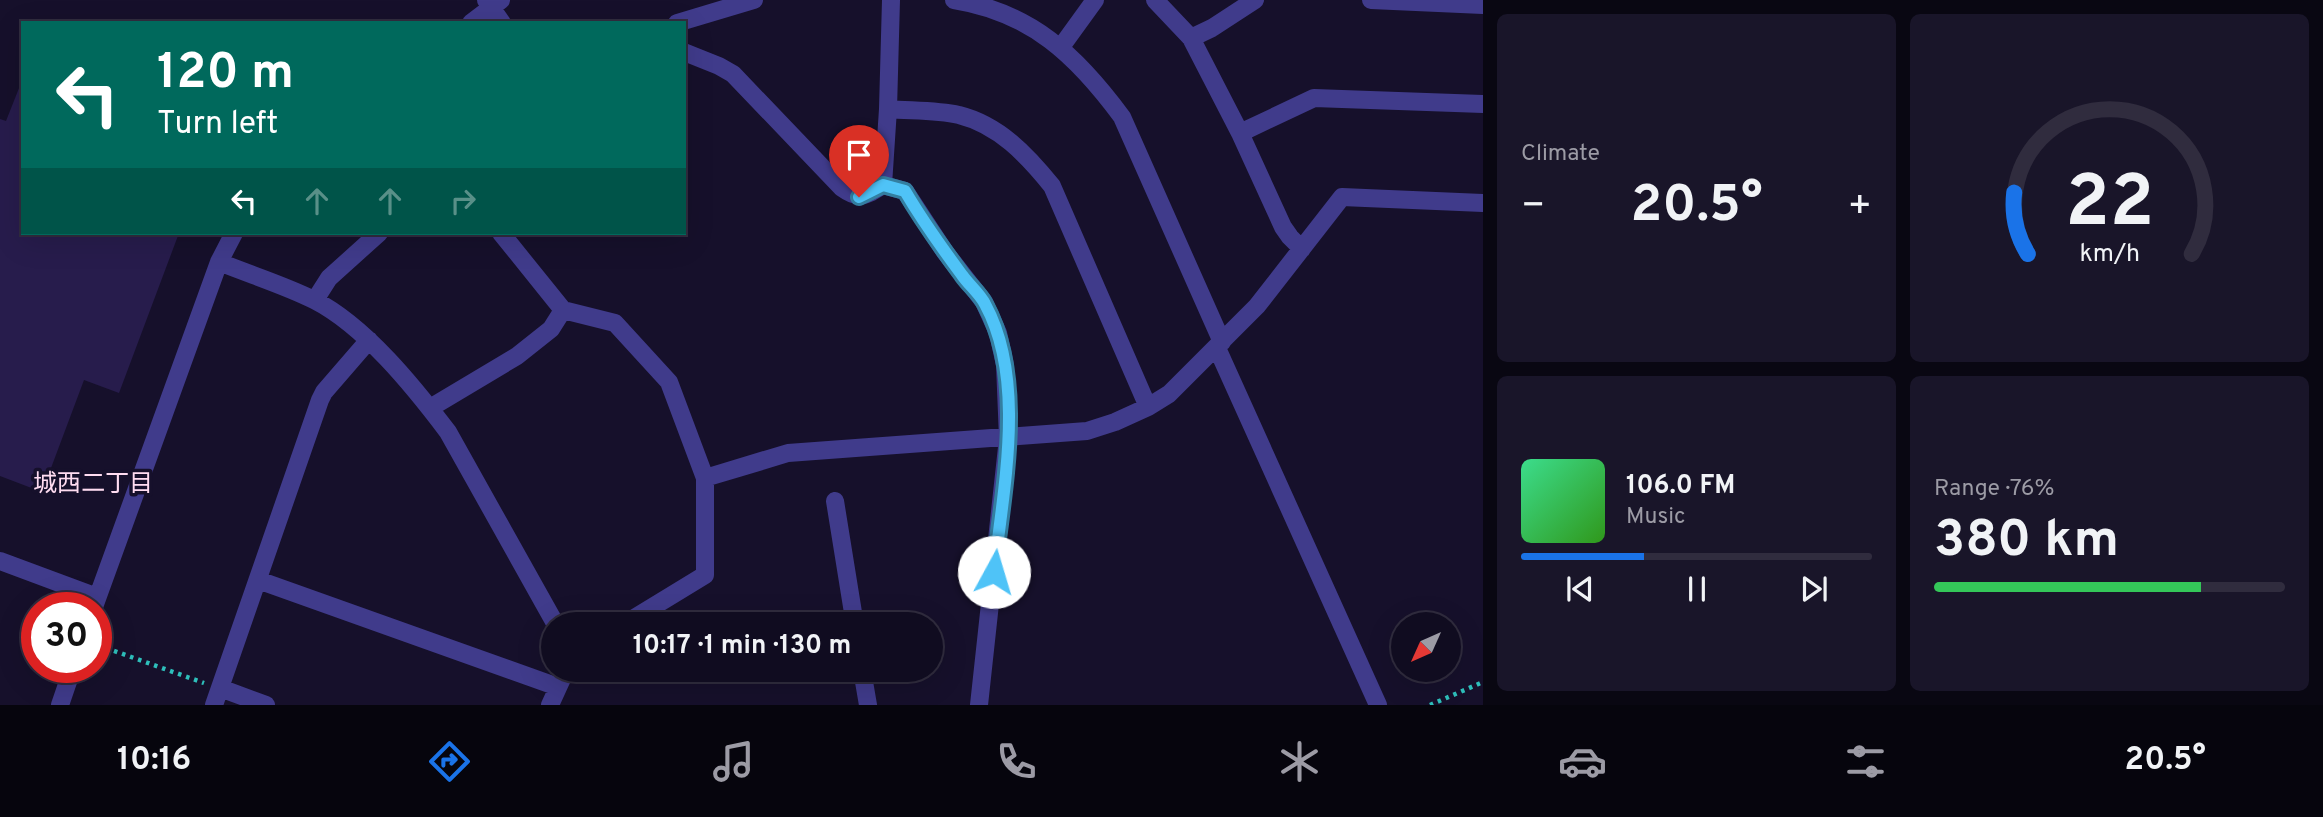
<!DOCTYPE html>
<html lang="en">
<head>
<meta charset="utf-8">
<style>
	:root { --surface:#100c20; --page:#191529; --text:#f1f3f6; --muted:#9c9ba5; --line:#302c3e; --accent:#1a73e8 }
	body { margin:0; font-family:Overpass,"Noto Sans JP",sans-serif; background:var(--page); color:var(--text); height:100vh; display:flex; flex-direction:column; font-size:26px; white-space:nowrap }
	* { box-sizing:border-box; margin:0 }
	p { font-size:23px; color:var(--muted) }
	.icon { flex:none; width:38px; height:38px; fill:none; stroke:currentColor; stroke-width:2; stroke-linecap:round; stroke-linejoin:round }
	.map { position:relative; flex:1; overflow:hidden }
	.side { display:flex; flex-direction:column; gap:14px; padding:14px; background:#090712; width:840px }
	.side>* { flex:none }
	.hud { position:absolute; left:21px; top:21px; width:665px; height:214px; border-radius:0px; box-shadow:0 7px 28px #0002,0 0 0 2px var(--line); background:#00695c; color:#fff; overflow:hidden }
	.needle { width:46px; rotate:225deg }
	.fabs { position:absolute; left:1391px; top:612px; display:grid; gap:14px }
	.fabs a { display:grid; place-items:center; width:70px; height:70px; border-radius:50%; background:var(--surface); box-shadow:0 7px 28px #0002,0 0 0 2px var(--line); font-size:35px }
	.speed { position:absolute; left:21px; top:592px; display:flex; gap:14px; font-size:35px; font-weight:700; text-align:center }
	.speed>* { display:grid; place-content:center; width:91px; height:91px; border-radius:50%; background:var(--surface); box-shadow:0 7px 28px #0002,0 0 0 2px var(--line); line-height:1 }
	.speed .limit { border:10px solid #d22; background:#fff; color:#111 }
	.pin { position:absolute; display:grid; place-items:center; width:60px; height:60px; color:#fff; margin:-72px -30px; border-radius:50% 50% 50% 0; rotate:-45deg; box-shadow:0 0 7px #0007 }
	.pin .icon { rotate:45deg }
	.me { position:absolute; width:77px; margin:-38px; rotate:6deg; stroke-linejoin:round; filter:drop-shadow(0 0 5px #0008) }
	.turn { display:flex; align-items:center; gap:24px; height:147px; padding:0 21px; font-size:32px }
	.turn .icon { width:91px; height:91px; stroke-width:2.5 }
	.turn b { display:block; font-size:49px; line-height:60px }
	.lanes { display:flex; align-items:center; height:66px; padding:0 21px; background:#0003; justify-content:center; gap:35px; direction:ltr }
	.lanes .off { opacity:.35 }
	.big { font-size:52px; font-weight:700; line-height:1.1 }
	.side .widget { flex:1; display:flex; flex-direction:column; justify-content:center; gap:10px; min-width:0; padding:0 24px; border-radius:10px; background:var(--page) }
	.side .dial { align-items:center; gap:0 }
	.dial svg { height:182px; overflow:visible; fill:none; stroke:var(--line); stroke-width:7; stroke-linecap:round; text-anchor:middle }
	.dial text { fill:var(--text); stroke:none }
	.song { display:flex; align-items:center; gap:21px }
	.cover { width:84px; height:84px; border-radius:10px; background:linear-gradient(135deg,hsl(150 70% 55%),hsl(110 70% 35%)) }
	.played { height:7px; border-radius:4px; background:linear-gradient(90deg,var(--accent) 35%,var(--line) 35%) }
	.keys { display:flex; justify-content:space-around; direction:ltr }
	.heat { display:flex; justify-content:space-between; align-items:center; font-size:38px; direction:ltr }
	.charge { height:10px; border-radius:5px; background:linear-gradient(90deg,#34c759 76%,var(--line) 0) }
	.side .tiles { flex:1; display:grid; gap:14px; grid-template-columns:repeat(2,1fr) }
	.trip { position:absolute; left:541px; top:612px; width:402px; height:70px; border-radius:35px; background:var(--surface); box-shadow:0 7px 28px #0002,0 0 0 2px var(--line); font-weight:700; line-height:70px; text-align:center }
	.tab-bar { display:flex; height:112px; justify-content:space-around; align-items:center; background:#06050d; color:var(--muted) }
	.tab-bar .icon { width:49px; height:49px }
	.tab-bar .selected { color:var(--accent) }
	.tab-bar b { font-size:32px; color:var(--text) }
	main { display:flex; flex:1; min-height:0 }
	.map>svg:first-child { display:block }
</style>
</head>
<body>
<main>
<div class="map">
<svg width="1483" height="705" viewBox="0 0 1483 705">
	<rect width="100%" height="100%" fill="#16102b"/>
	<!-- building -->
	<path fill="#271c4c" d="M23 78V233H179L119 393 84 380 42 492 0 476V119L6 121Z"/>
	<g fill="none" stroke-linecap="round" stroke-linejoin="round">
		<!-- path -->
		<path stroke="#2ebfbb" stroke-width="4.5" stroke-dasharray="3.5 5" stroke-linecap="butt" d="M106 648 204 683
			M1430 705 1483 682"/>
		<!-- minor -->
		<path stroke="#403b8b" stroke-width="18" d="M486 0 502 23
			M954 0C1031 12 1077 56 1122 117L1222 342
			M1155 0 1191 38 1240 133 1283 227 1290 237 1302 249
			M1371 0 1483 5
			M471 23 501 0
			M677 23 754 0
			M1191 38 1212 28 1255 0
			M1061 47 1095 0
			M684 52 719 66 733 74 842 188C860 201 865 196 883 185L905 191 945 252 984 302 998 333 1005 365 1008 438 979 705
			M888 109C911 111 936 110 959 115 999 125 1027 155 1052 186L1148 407
			M1240 133 1314 98 1483 104
			M883 185 888 109 891 0
			M219 262C251 275 284 285 314 300 365 326 414 387 448 432L556 625
			M315 300 329 278 379 233
			M563 310 615 323 669 382 705 478V575L623 625
			M1217 348 1378 705
			M430 408 517 356 551 329 563 310 501 233
			M705 478 788 453 1087 431 1115 422 1148 407 1169 394 1257 306 1342 197 1483 203
			M835 501 855 625
			M0 561 97 597
			M258 580 558 687
			M94 607 219 262 234 233
			M862 670 868 705
			M220 688 266 705
			M60 705 73 667
			M214 705 320 400 324 392 369 340
			M550 705 566 670"/>
	</g>
	<g fill="none" stroke-linecap="round" stroke-linejoin="round">
		<!-- route casing -->
		<g stroke="#337fa1" stroke-width="18">
			<path id="route" d="M859 197 883 185 905 191C922 220 942 248 962 275 969 285 980 294 985 304 1027 381 1003 489 994 572"/>
		</g>
		<!-- route -->
		<use href="#route" stroke="#4fc3f7" stroke-width="12"/>
	</g>
	<g text-anchor="middle" stroke-width="7" stroke-linejoin="round" paint-order="stroke">
		<!-- neighbourhood labels -->
		<g font-size="24" fill="#ffdcf1" stroke="#16102b">
			<text x="93" y="491">城西二丁目</text>
		</g>
	</g>
</svg>
<div class="fabs">
<a><svg class="needle" viewBox="-14 -14 28 28"><path d="M0-13l5 13h-10z" fill="#e53935"/><path d="M0 13l5-13h-10z" fill="#9c9ba5"/></svg></a>
</div>
<div class="speed"><div class="limit">30</div></div>
<div class="pin" style="left:859px;top:197px;background:#d93025"><svg class="icon" aria-label="arrive" viewBox="0 0 24 24"><path d="M6 21V4h12l-3 4 3 4H6"/></svg></div>
<svg class="me" style="left:994px;top:572px" viewBox="-20 -20 40 40"><circle r="19" fill="#fff"/><path d="M0-13L10 11 0 6-10 11z" fill="#4fc3f7"/></svg>
<div class="trip">10:17 · 1 min · 130 m</div>
<div class="hud">
<div class="turn"><svg class="icon" aria-label="left" viewBox="0 0 24 24"><path d="M17 20v-9H6M10 6l-5 5 5 5"/></svg><div><b>120 m</b>Turn left</div></div>
<div class="lanes"><svg class="icon" aria-label="left" viewBox="0 0 24 24"><path d="M17 20v-9H6M10 6l-5 5 5 5"/></svg><svg class="icon off" aria-label="ahead" viewBox="0 0 24 24"><path d="M12 20V5M6 11l6-6 6 6"/></svg><svg class="icon off" aria-label="ahead" viewBox="0 0 24 24"><path d="M12 20V5M6 11l6-6 6 6"/></svg><svg class="icon off" aria-label="right" viewBox="0 0 24 24"><path d="M7 20v-9h11M14 6l5 5-5 5"/></svg></div>
</div>
</div>
<section class="side">
<div class="tiles">
<div class="widget"><p>Climate</p>
<div class="heat"><a>−</a><b class="big">20.5°</b><a>+</a></div>
</div>
<div class="widget dial"><svg viewBox="0 0 100 80">
<path d="M14 69A42 42 0 1 1 86 69"/>
<path d="M14 69A42 42 0 0 1 8 42" stroke="#1a73e8"/>
<text x="50" y="56" font-size="32" font-weight="700">22</text>
<text x="50" y="72" font-size="11">km/h</text>
</svg></div>
<div class="widget">
<div class="song"><i class="cover"></i><div><b>106.0 FM</b><p>Music</p></div></div>
<div class="played"></div>
<div class="keys"><svg class="icon" aria-label="previous" viewBox="0 0 24 24"><path d="M18 5L8 12l10 7zM5 5v14"/></svg><svg class="icon" aria-label="pause" viewBox="0 0 24 24"><path d="M8 5v14M16 5v14"/></svg><svg class="icon" aria-label="next" viewBox="0 0 24 24"><path d="M6 5l10 7-10 7zM19 5v14"/></svg></div>
</div>
<div class="widget"><p>Range · 76%</p><b class="big">380 km</b><div class="charge"></div></div>
</div>
</section>
</main>
<nav class="tab-bar">
<b>10:16</b>
<svg class="icon selected" aria-label="directions" viewBox="0 0 24 24"><path d="M12 3l9 9-9 9-9-9zM9 14v-3h6M13 9l2 2-2 2"/></svg>
<svg class="icon" aria-label="music" viewBox="0 0 24 24"><path d="M9 18V5l10-2v13"/><circle cx="6" cy="18" r="3"/><circle cx="16" cy="16" r="3"/></svg>
<svg class="icon" aria-label="phone" viewBox="0 0 24 24"><path d="M5 4h4l2 5-3 2q2 4 5 5l2-3 5 2v4C11 20 4 13 5 4z"/></svg>
<svg class="icon" aria-label="climate" viewBox="0 0 24 24"><path d="M12 3v18M4 7l16 10M4 17L20 7"/></svg>
<svg class="icon" aria-label="car" viewBox="0 0 24 24"><path d="M5 17H2v-5l4-1 3-4h7l3 4 3 1v5h-3M9 17h6M6 11h13"/><circle cx="7" cy="17" r="2"/><circle cx="17" cy="17" r="2"/></svg>
<svg class="icon" aria-label="filters" viewBox="0 0 24 24"><path d="M4 7h16M4 17h16"/><circle cx="9" cy="7" r="2"/><circle cx="15" cy="17" r="2"/></svg>
<b>20.5°</b>
</nav>
</body>
</html>
